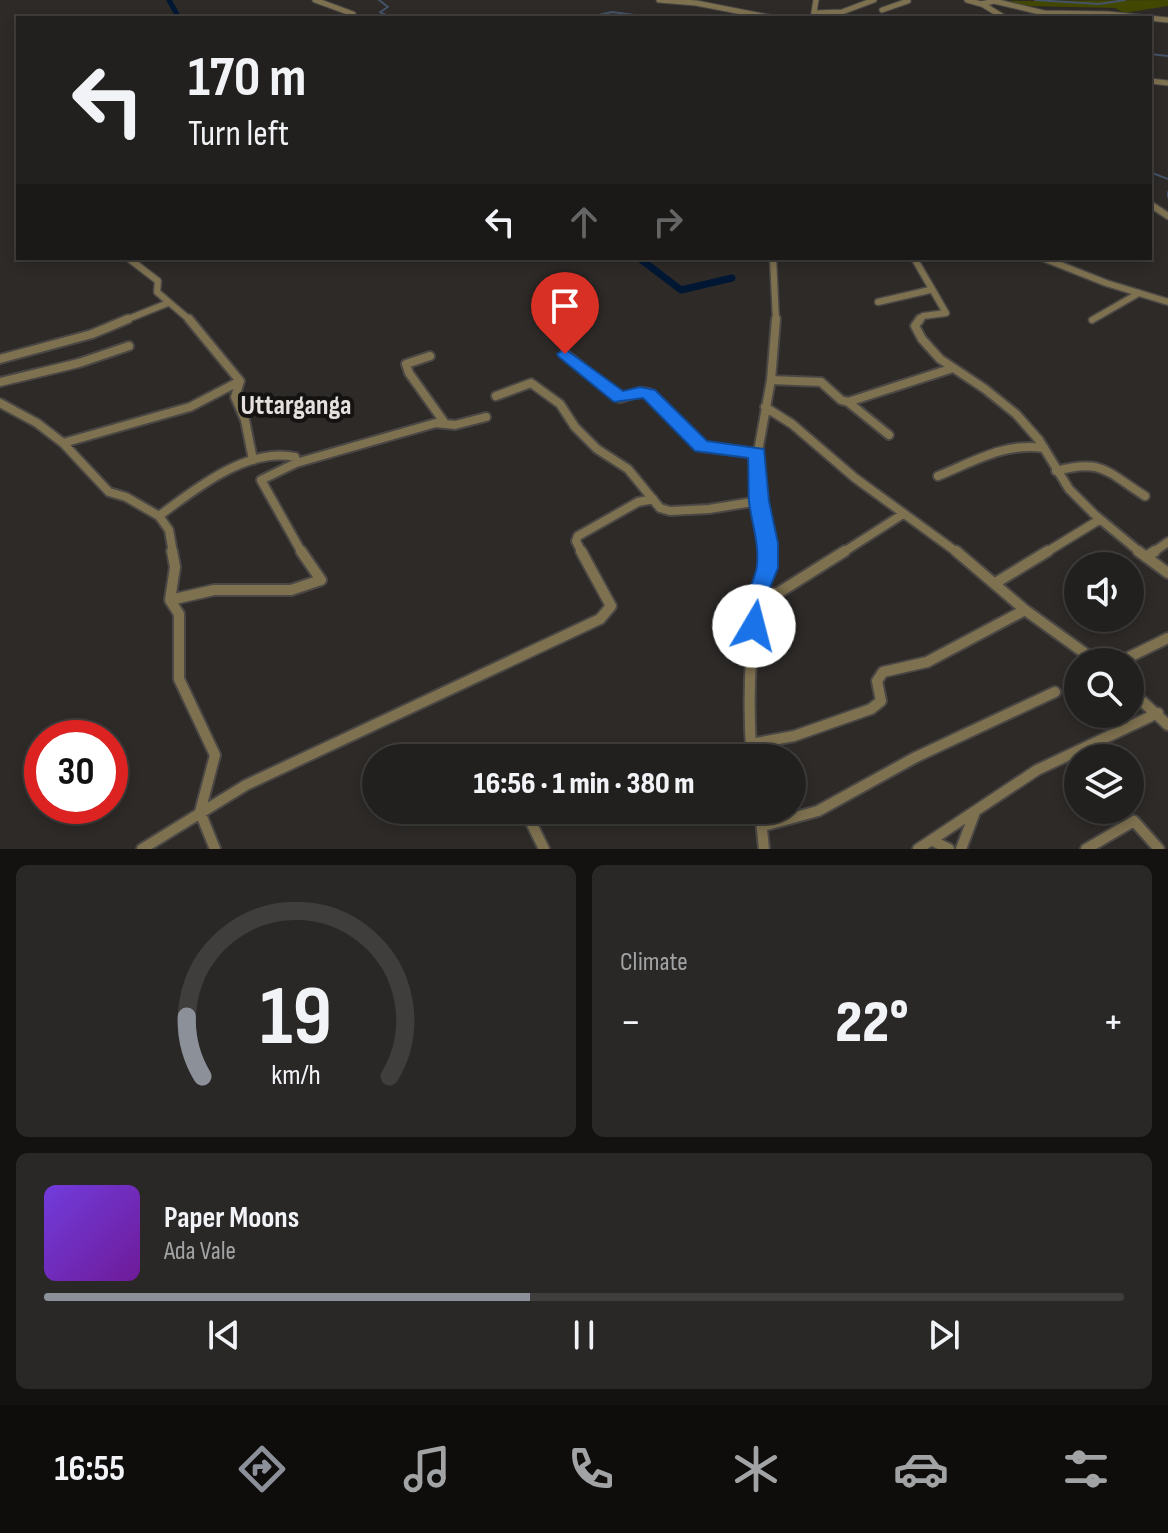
<!DOCTYPE html>
<html lang="en">
<head>
<meta charset="utf-8">
<style>
	:root { --surface:#22201e; --page:#2a2827; --text:#f1f3f6; --muted:#a2a3a4; --line:#3f3e3c; --accent:#8c9099 }
	body { margin:0; font-family:"Sofia Sans Condensed",sans-serif; background:var(--page); color:var(--text); height:100vh; display:flex; flex-direction:column; font-size:30px; white-space:nowrap }
	* { box-sizing:border-box; margin:0 }
	p { font-size:26px; color:var(--muted) }
	.icon { flex:none; width:44px; height:44px; fill:none; stroke:currentColor; stroke-width:2; stroke-linecap:round; stroke-linejoin:round }
	.map { position:relative; height:849px; overflow:hidden }
	.panel { display:flex; flex-direction:column; gap:16px; padding:16px; background:#131210; flex:1 }
	.panel>* { flex:none }
	.top-card { position:absolute; left:16px; top:16px; width:1136px; height:244px; border-radius:0px; box-shadow:0 4px 12px #0003,0 0 0 2px var(--line); background:#22201e; color:var(--text); overflow:hidden }
	.tools { position:absolute; left:1064px; top:552px; display:grid; gap:16px }
	.tools a { display:grid; place-items:center; width:80px; height:80px; border-radius:50%; background:var(--surface); box-shadow:0 4px 12px #0003,0 0 0 2px var(--line); font-size:40px }
	.speed { position:absolute; left:24px; top:720px; display:flex; gap:16px; font-size:40px; font-weight:700; text-align:center }
	.speed>* { display:grid; place-content:center; width:104px; height:104px; border-radius:50%; background:var(--surface); box-shadow:0 4px 12px #0003,0 0 0 2px var(--line); line-height:1 }
	.speed .limit { border:12px solid #d22; background:#fff; color:#111 }
	.pin { position:absolute; display:grid; place-items:center; width:68px; height:68px; color:#fff; margin:-82px -34px; border-radius:50% 50% 50% 0; rotate:-45deg; box-shadow:0 0 8px #0007 }
	.pin .icon { rotate:45deg }
	.me { position:absolute; width:88px; margin:-44px; rotate:8deg; stroke-linejoin:round; filter:drop-shadow(0 0 6px #0008) }
	.turn { display:flex; align-items:center; gap:28px; height:168px; padding:0 40px; font-size:36px }
	.turn .icon { width:104px; height:104px; stroke-width:2.5 }
	.turn b { display:block; font-size:56px; line-height:68px }
	.lanes { display:flex; align-items:center; height:76px; padding:0 40px; background:#0003; justify-content:center; gap:40px; direction:ltr }
	.lanes .off { opacity:.35 }
	.big { font-size:60px; font-weight:800; line-height:1.1 }
	.panel .card { flex:1; display:flex; flex-direction:column; justify-content:center; gap:12px; min-width:0; padding:0 28px; border-radius:12px; background:var(--page) }
	.panel .dial { align-items:center; gap:0 }
	.dial svg { height:208px; overflow:visible; fill:none; stroke:var(--line); stroke-width:7; stroke-linecap:round; text-anchor:middle }
	.dial text { fill:var(--text); stroke:none }
	.song { display:flex; align-items:center; gap:24px }
	.cover { width:96px; height:96px; border-radius:12px; background:linear-gradient(135deg,hsl(260 70% 55%),hsl(280 70% 35%)) }
	.played { height:8px; border-radius:4px; background:linear-gradient(90deg,var(--accent) 45%,var(--line) 45%) }
	.keys { display:flex; justify-content:space-around; direction:ltr }
	.heat { display:flex; justify-content:space-between; align-items:center; font-size:44px; direction:ltr }
	.panel .tiles { flex:1; display:grid; gap:16px; grid-template-columns:1fr 1fr }
	.card:last-child { grid-column:span 2 }
	.trip { position:absolute; left:362px; top:744px; width:444px; height:80px; border-radius:40px; background:var(--surface); box-shadow:0 4px 12px #0003,0 0 0 2px var(--line); font-weight:800; line-height:80px; text-align:center }
	.dock { display:flex; height:128px; justify-content:space-around; align-items:center; background:#0e0d0c; color:var(--muted) }
	.dock .icon { width:56px; height:56px }
	.dock .active { color:var(--accent) }
	.dock b { font-size:36px; color:var(--text) }
	.map>svg:first-child { display:block }
</style>
</head>
<body>
<div class="map">
<svg width="1168" height="849" viewBox="0 0 1168 849">
	<rect width="100%" height="100%" fill="#2d2a28"/>
	<!-- green -->
	<path fill="#424701" d="M1168 0V6L1124 13 1115 8 1029 6 996 1Z"/>
	<g fill="none" stroke-linecap="round" stroke-linejoin="round">
		<!-- stream -->
		<path stroke="#445367" stroke-width="2" d="M379 0 388 7 380 12 391 18
			M1035 0 1099 4 1125 0
			M409 18 432 15 436 18
			M586 18 612 12 657 18
			M692 18H718
			M1150 54 1168 56
			M1150 172 1168 179
			M1168 192V197"/>
		<!-- canal-far1 -->
		<path stroke="#001734" stroke-width="5" d="M169 0 179 18"/>
		<!-- canal -->
		<path stroke="#001734" stroke-width="7" d="M639 258 681 290 732 278"/>
		<!-- minor-far3 casing -->
		<g stroke="#4a4745" stroke-width="7">
			<path id="minor-far3" d="M315 0 353 14 345 18
				M659 0 696 3 773 18
				M967 0 981 4 994 1 1044 13 1108 14 1168 20
				M982 4 1005 18
				M882 10 908 1
				M815 13 842 12 874 0
				M813 18 816 0
				M1150 81 1168 83"/>
		</g>
		<!-- minor-far2 casing -->
		<g stroke="#4a4745" stroke-width="9">
			<path id="minor-far2" d="M1150 204 1168 216
				M128 258 158 281 157 292 191 321
				M773 258 776 321
				M914 258 946 313 923 316 919 321
				M1043 258 1106 283 1168 302
				M878 302 930 290
				M1092 320 1139 293
				M123 321 168 303"/>
		</g>
		<!-- minor-far1 casing -->
		<g stroke="#4a4745" stroke-width="12">
			<path id="minor-far1" d="M189 319 240 381 235 397 245 420 253 460
				M920 319 915 326 922 339 940 359 985 389 1016 414 1039 440 1069 489 1095 515 1141 553
				M565 354 620 398 640 392 649 393 702 447 757 453
				M430 356 406 364 409 373 444 422
				M0 359 92 334 128 319
				M771 380 821 382 841 400 848 402 950 369
				M0 382 79 363 129 346
				M496 396 531 383 560 404 575 427 597 449 628 469 660 508 670 511 709 509 759 501
				M848 402 889 435
				M0 403 37 423 63 443 109 492 126 497 159 516 169 530 173 553
				M765 407 792 424 855 478 958 553
				M63 443 190 407 240 381
				M296 463 261 480 302 553
				M1056 471C1102 458 1107 472 1145 496
				M938 476C973 462 1005 442 1044 448
				M159 516C195 489 247 447 295 457L296 463 436 423 455 425 486 417
				M582 553 576 541 578 536 638 502 653 499
				M768 553 759 501 757 457 771 380 776 319
				M842 553 903 514
				M1045 553 1099 520
				M1152 553 1168 542"/>
		</g>
		<!-- minor casing -->
		<g stroke="#4a4745" stroke-width="14">
			<path id="minor" d="M172 551 175 567 170 600 179 614V679L215 755 200 812 215 849
				M956 551 1025 610 1097 662
				M1138 551 1168 573
				M1146 557 1155 551
				M997 582 1048 551
				M757 595 778 593 845 551
				M170 600 214 590H291L321 580 301 551
				M1119 662 1168 638
				M1130 690 1168 725
				M751 744 794 736 871 709 881 701 877 681 883 672 927 662 1025 610
				M752 758C747 706 750 652 757 600 759 582 768 569 768 551
				M525 810 544 849
				M760 810 764 849
				M763 826 818 811 916 757 1055 692
				M933 841 949 849
				M142 849 246 785 600 619 611 606 581 551
				M918 849 1037 770 1158 713
				M961 849 975 812
				M1086 849 1134 821 1159 849"/>
		</g>
		<!-- minor-far3 -->
		<use href="#minor-far3" stroke="#7e7150" stroke-width="5"/>
		<!-- minor-far2 -->
		<use href="#minor-far2" stroke="#7e7150" stroke-width="6"/>
		<!-- minor-far1 -->
		<use href="#minor-far1" stroke="#7e7150" stroke-width="8"/>
		<!-- minor -->
		<use href="#minor" stroke="#7e7150" stroke-width="10"/>
	</g>
	<!-- route -->
	<path fill="#1a73e8" stroke="#114b97" stroke-width="2" d="M565 349 623 391 640 387 655 390 707 441 764 449 769 501 778 543V568L767 595 765 626 762 631H747C734 610 755 586 757 565 759 543 752 524 749 502 748 488 749 472 748 458L695 451 643 398 614 402 559 357 557 354Z"/>
	<g text-anchor="middle" stroke-width="8" stroke-linejoin="round" paint-order="stroke">
		<!-- neighbourhood labels -->
		<g font-size="28" font-weight="bold" fill="#e5e0de" stroke="#141312">
			<text x="296" y="414">Uttarganga</text>
		</g>
	</g>
</svg>
<div class="tools">
<a><svg class="icon" aria-label="sound" viewBox="0 0 24 24"><path d="M4 9h4l5-4v14l-5-4H4zM17 9q2 3 0 6"/></svg></a>
<a><svg class="icon" aria-label="search" viewBox="0 0 24 24"><circle cx="10" cy="10" r="6"/><path d="M15 15l6 6"/></svg></a>
<a><svg class="icon" aria-label="layers" viewBox="0 0 24 24"><path d="M12 4l9 5-9 5-9-5zM3 14l9 5 9-5"/></svg></a>
</div>
<div class="speed"><div class="limit">30</div></div>
<div class="pin" style="left:565px;top:354px;background:#d93025"><svg class="icon" aria-label="arrive" viewBox="0 0 24 24"><path d="M6 21V4h12l-3 4 3 4H6"/></svg></div>
<svg class="me" style="left:754px;top:626px" viewBox="-20 -20 40 40"><circle r="19" fill="#fff"/><path d="M0-13L10 11 0 6-10 11z" fill="#1a73e8"/></svg>
<div class="trip">16:56 · 1 min · 380 m</div>
<div class="top-card">
<div class="turn"><svg class="icon" aria-label="left" viewBox="0 0 24 24"><path d="M17 20v-9H6M10 6l-5 5 5 5"/></svg><div><b>170 m</b>Turn left</div></div>
<div class="lanes"><svg class="icon" aria-label="left" viewBox="0 0 24 24"><path d="M17 20v-9H6M10 6l-5 5 5 5"/></svg><svg class="icon off" aria-label="ahead" viewBox="0 0 24 24"><path d="M12 20V5M6 11l6-6 6 6"/></svg><svg class="icon off" aria-label="right" viewBox="0 0 24 24"><path d="M7 20v-9h11M14 6l5 5-5 5"/></svg></div>
</div>
</div>
<section class="panel">
<div class="tiles">
<div class="card dial"><svg viewBox="0 0 100 80">
<path d="M14 69A42 42 0 1 1 86 69"/>
<path d="M14 69A42 42 0 0 1 8 46" stroke="#8c9099"/>
<text x="50" y="56" font-size="32" font-weight="700">19</text>
<text x="50" y="72" font-size="11">km/h</text>
</svg></div>
<div class="card"><p>Climate</p>
<div class="heat"><a>−</a><b class="big">22°</b><a>+</a></div>
</div>
<div class="card">
<div class="song"><i class="cover"></i><div><b>Paper Moons</b><p>Ada Vale</p></div></div>
<div class="played"></div>
<div class="keys"><svg class="icon" aria-label="previous" viewBox="0 0 24 24"><path d="M18 5L8 12l10 7zM5 5v14"/></svg><svg class="icon" aria-label="pause" viewBox="0 0 24 24"><path d="M8 5v14M16 5v14"/></svg><svg class="icon" aria-label="next" viewBox="0 0 24 24"><path d="M6 5l10 7-10 7zM19 5v14"/></svg></div>
</div>
</div>
</section>
<nav class="dock">
<b>16:55</b>
<svg class="icon active" aria-label="directions" viewBox="0 0 24 24"><path d="M12 3l9 9-9 9-9-9zM9 14v-3h6M13 9l2 2-2 2"/></svg>
<svg class="icon" aria-label="music" viewBox="0 0 24 24"><path d="M9 18V5l10-2v13"/><circle cx="6" cy="18" r="3"/><circle cx="16" cy="16" r="3"/></svg>
<svg class="icon" aria-label="phone" viewBox="0 0 24 24"><path d="M5 4h4l2 5-3 2q2 4 5 5l2-3 5 2v4C11 20 4 13 5 4z"/></svg>
<svg class="icon" aria-label="climate" viewBox="0 0 24 24"><path d="M12 3v18M4 7l16 10M4 17L20 7"/></svg>
<svg class="icon" aria-label="car" viewBox="0 0 24 24"><path d="M5 17H2v-5l4-1 3-4h7l3 4 3 1v5h-3M9 17h6M6 11h13"/><circle cx="7" cy="17" r="2"/><circle cx="17" cy="17" r="2"/></svg>
<svg class="icon" aria-label="filters" viewBox="0 0 24 24"><path d="M4 7h16M4 17h16"/><circle cx="9" cy="7" r="2"/><circle cx="15" cy="17" r="2"/></svg>
</nav>
</body>
</html>
